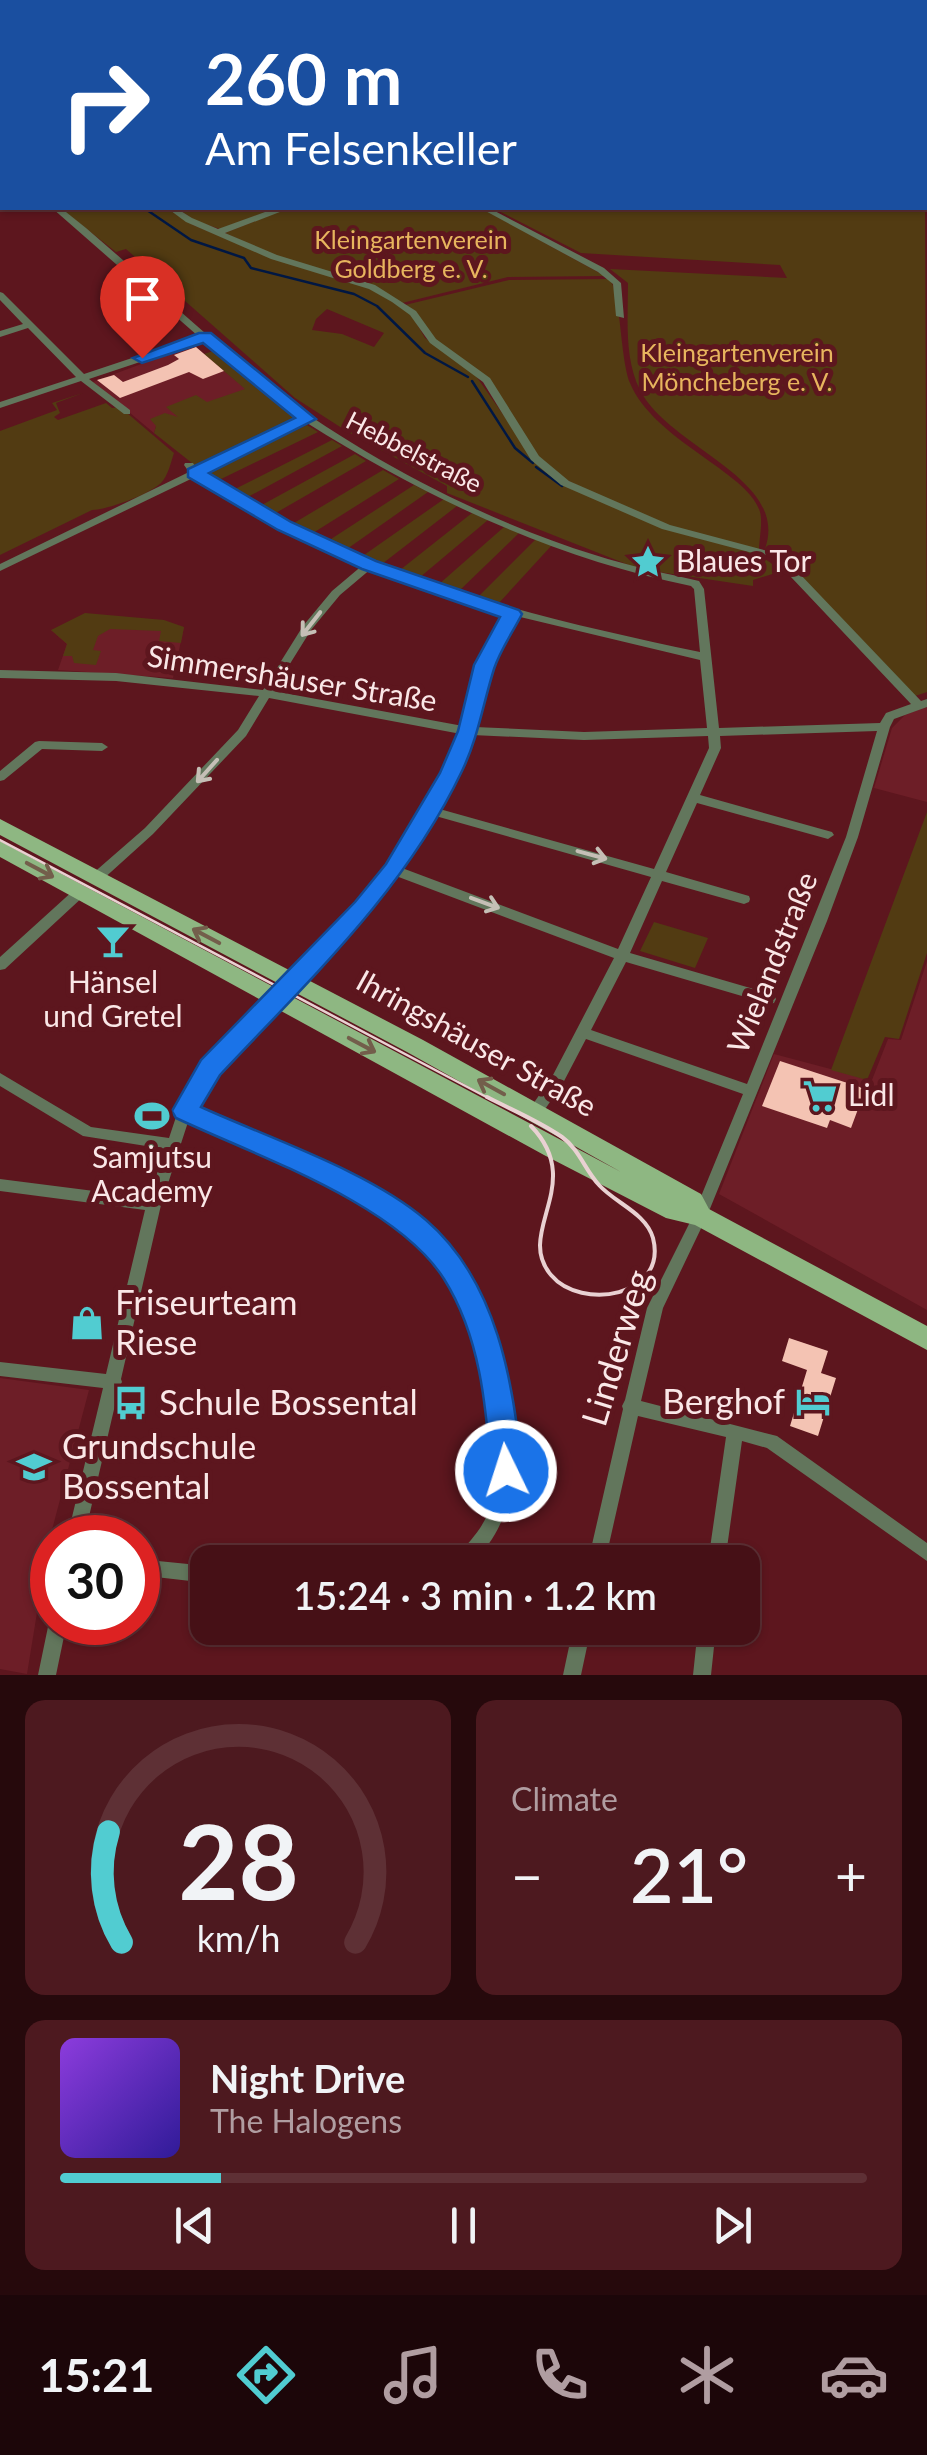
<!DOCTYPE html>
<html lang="en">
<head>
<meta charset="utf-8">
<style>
	:root { --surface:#461016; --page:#4d191f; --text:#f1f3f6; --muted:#b09da1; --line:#5e3035; --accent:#51ccd1 }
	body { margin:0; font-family:Lato,sans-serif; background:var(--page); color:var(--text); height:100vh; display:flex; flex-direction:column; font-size:38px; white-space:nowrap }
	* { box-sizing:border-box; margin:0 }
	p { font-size:32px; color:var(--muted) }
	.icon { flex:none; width:55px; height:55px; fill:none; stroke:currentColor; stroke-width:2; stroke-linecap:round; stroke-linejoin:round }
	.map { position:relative; height:1675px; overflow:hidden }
	.drawer { display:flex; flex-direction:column; gap:25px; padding:25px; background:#26090c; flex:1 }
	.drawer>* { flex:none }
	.banner { position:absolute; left:0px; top:0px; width:928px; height:210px; box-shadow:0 2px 8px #0004,0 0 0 2px var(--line); background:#1a4fa0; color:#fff; overflow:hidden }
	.speed { position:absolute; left:30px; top:1515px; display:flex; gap:20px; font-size:50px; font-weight:700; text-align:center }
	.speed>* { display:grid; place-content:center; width:130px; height:130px; border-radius:50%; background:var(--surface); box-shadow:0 2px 8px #0004,0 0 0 2px var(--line); line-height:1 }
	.speed .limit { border:15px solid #d22; background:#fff; color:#111 }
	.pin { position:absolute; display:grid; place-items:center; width:85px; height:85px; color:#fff; margin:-102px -42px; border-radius:50% 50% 50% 0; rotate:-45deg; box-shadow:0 0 10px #0007 }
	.pin .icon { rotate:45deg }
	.me { position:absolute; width:110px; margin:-55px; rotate:356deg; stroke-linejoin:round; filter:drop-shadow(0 0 8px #0008) }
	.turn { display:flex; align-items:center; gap:35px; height:210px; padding:0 40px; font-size:45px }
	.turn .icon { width:130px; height:130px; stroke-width:2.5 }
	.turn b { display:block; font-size:70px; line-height:85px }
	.big { font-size:75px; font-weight:600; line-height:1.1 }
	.drawer .tile { flex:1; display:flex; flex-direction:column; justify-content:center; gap:15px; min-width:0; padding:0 35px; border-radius:20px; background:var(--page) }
	.drawer .dial { align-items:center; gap:0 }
	.dial svg { height:260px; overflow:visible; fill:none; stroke:var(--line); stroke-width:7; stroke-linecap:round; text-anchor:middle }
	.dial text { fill:var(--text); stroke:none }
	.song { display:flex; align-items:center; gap:30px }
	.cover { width:120px; height:120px; border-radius:15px; background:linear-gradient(135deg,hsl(270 70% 55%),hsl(250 70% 35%)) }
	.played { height:10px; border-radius:5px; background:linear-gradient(90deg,var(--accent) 20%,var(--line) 20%) }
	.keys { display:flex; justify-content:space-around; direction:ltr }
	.heat { display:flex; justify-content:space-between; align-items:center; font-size:55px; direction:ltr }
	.drawer .tiles { flex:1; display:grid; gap:25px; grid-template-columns:1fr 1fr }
	.tile:last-child { grid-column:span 2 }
	.trip { position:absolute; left:190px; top:1545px; width:570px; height:100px; border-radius:20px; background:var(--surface); box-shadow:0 2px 8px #0004,0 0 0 2px var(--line); font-weight:600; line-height:100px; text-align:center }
	.tabs { display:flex; height:160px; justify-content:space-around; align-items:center; background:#1c0609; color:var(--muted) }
	.tabs .icon { width:70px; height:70px }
	.tabs .active { color:var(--accent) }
	.tabs b { font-size:45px; color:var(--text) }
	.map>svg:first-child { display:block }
</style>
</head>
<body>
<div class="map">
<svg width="927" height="1675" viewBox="0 0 927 1675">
	<rect width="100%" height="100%" fill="#5d161e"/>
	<!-- built -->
	<path fill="#6d1e27" d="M192 345 248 390 156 426 154 433 93 382Z
		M114 618 184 627 173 678 58 670 67 644 51 630Z
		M927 706V802L874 788 892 728 905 715Z
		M927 961V1310L719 1194 774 1054 872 1080 888 1039 901 1040Z
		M0 1378 89 1390 48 1545 27 1674 0 1669Z"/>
	<!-- green -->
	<path fill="#523b12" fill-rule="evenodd" d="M925 203 927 692 915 696 801 576 765 549C790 478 669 448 640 390 624 358 628 319 628 283L610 269 787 278 780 265 581 253 493 208H925Z
		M60 208H166L193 225 224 238 371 288 411 314 425 338 476 376 539 466 663 528 758 554 782 571 753 580V586L639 569 447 493V486L348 432 295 398 126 249 116 252ZM327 309 384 333 374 347 342 334 312 330 316 319Z
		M177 208H276L220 229 196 221Z
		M288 208H481L605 276 508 277 402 303 373 286 276 256 225 233Z
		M609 279C621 290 620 358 630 383 654 441 750 473 760 512 763 523 759 539 759 550L663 524 571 484 531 450 488 378 435 340 405 305 509 280Z
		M213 351 298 419 197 467 154 433 156 426 150 419 165 413 178 417 166 407 196 395 207 402 245 389 204 354Z
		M83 393 56 403 60 413 54 417 58 420 106 403 112 408 120 407 174 453C171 462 168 476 161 483 150 494 107 510 92 510L0 555V431L57 410 52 403Z
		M307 425 318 432 217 481 204 473Z
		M332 440 342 446 246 498 233 490Z
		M355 454 366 461 274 514 260 506Z
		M383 470 399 479 313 533 294 523Z
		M414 485 428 492 347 549 328 541Z
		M444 499 457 506 382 564 364 555Z
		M472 513 488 520 419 578 400 570Z
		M504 527 519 533 458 592 438 585Z
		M536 539 552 545 498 604 478 597Z
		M85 613 164 620 184 627 181 643 159 641 161 631 110 629 98 636 93 650 101 651 96 665 74 663 72 656H63L67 644 51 630Z
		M927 812V953L899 1039 885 1037 867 1080 831 1070Z
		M654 922 708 938 695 968 640 951Z"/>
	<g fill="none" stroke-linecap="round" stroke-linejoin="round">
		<!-- stream -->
		<path stroke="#001743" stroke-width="2.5" d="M61 2 73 0
			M144 208 191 240 244 258 251 268 354 294 377 306 425 353 468 377
			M472 381 515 448 533 463
			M536 467 562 486"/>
	</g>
	<!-- building -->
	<path fill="#f4c3b3" d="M196 347 224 371 203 379 189 372 120 398 97 380 114 375 123 382 168 365 179 359 174 355Z
		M780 1061 875 1092 871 1104 861 1101 851 1128 830 1120 827 1128 762 1106Z
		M789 1338 828 1351 821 1373 836 1378 818 1436 790 1426 807 1370 782 1361Z"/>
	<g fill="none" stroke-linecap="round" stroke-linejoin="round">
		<!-- minor -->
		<path fill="#62765c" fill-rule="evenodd" d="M90 0H106L100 2H87Z
			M198 0H205L207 2H200Z
			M269 0H276L278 2H271Z
			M0 18H2V22H0Z
			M0 48H2V53H0Z
			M0 85H2V89H0Z
			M0 125H2V129H0Z
			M925 158H927V164H925Z
			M925 198H927V203H925Z
			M0 199H2V203H0Z
			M52 208H61L86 228C146 279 203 334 265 383 356 454 484 521 595 555 629 566 664 573 699 581L704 589 719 728 880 723 886 713 911 704 791 577 790 575 791 573H799L921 701 927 699V707L894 719 890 727 858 837 827 921 707 1216 663 1308 641 1401 777 1436 927 1543V1561L767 1448 742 1441 725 1562H708L726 1437 638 1416 605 1562H588L623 1409 622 1406 625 1400 647 1308 693 1216 743 1094 586 1039 563 1083 541 1115 536 1117 531 1115 529 1111 531 1107 553 1075 614 958 396 876 368 911 215 1072 194 1109C273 1142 380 1177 439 1241 484 1289 503 1359 512 1422 519 1473 511 1526 473 1562H453C456 1553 465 1548 471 1540 481 1528 489 1515 493 1500 503 1460 496 1418 488 1379 479 1333 461 1285 428 1250 368 1185 269 1153 189 1119L161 1205 121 1379 122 1382 119 1388 84 1538H67L103 1388 0 1376V1362L106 1374 145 1210 0 1191V1179L149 1198 165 1149 83 1136 0 1086V1073L91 1127 169 1138 178 1111 205 1064 358 905 390 867 444 773 461 734 269 698 246 736 153 834 101 881H91L90 878 91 875 145 828 238 730 259 696 116 681 0 678V670L116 673 263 690 303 626 332 591 364 564C305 539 250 510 195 477L0 571V564L189 472 184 465 185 463H193L197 469 301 418 260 388 203 341 89 379 130 410V414H124L81 381 0 408V402L76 377 28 328 0 337V331L23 324 0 300V292L3 293 84 374 198 336ZM307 423C426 498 553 558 691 586L694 589 700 652C592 629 484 605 381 564 319 538 261 507 203 473ZM372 568 437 592 507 613 487 644 463 726 273 691 311 630 340 595ZM516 616 700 660 707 728 584 732 475 727 499 644ZM877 731 846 837 747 1084 591 1030 626 962 769 1004 774 1003 776 999 774 995 630 953 662 881 744 904 749 902 750 899 749 896 666 872 697 803 828 839 834 835 832 832 700 795 721 748 720 736ZM472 735 584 740 708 736 709 748 654 869 436 808 456 773ZM432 815 651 877 618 949 402 868Z
			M167 208H176L192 218 218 229 276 208H286L285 210 225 233 277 255 375 285 416 311 436 339 490 378 539 456 569 481 670 525 768 551 769 553 764 556 662 529 561 485 531 460 483 382 430 343 410 315 392 302 369 289 271 259 186 222Z
			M480 208H489L604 268 621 283 624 318 616 316 613 284 598 272Z
			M39 741 102 743 108 747 102 751 42 749 4 780 0 781V771L35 742Z
			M80 887 85 889 86 892 85 895 5 969 0 970V957L75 889Z
			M138 1559 208 1566V1583L138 1575Z
			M52 1615V1622H67L56 1675H38L49 1622Z
			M573 1628H591L581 1675H563Z
			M698 1628H716L711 1675H693Z"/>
		<!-- tertiary -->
		<path fill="#62765c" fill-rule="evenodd" d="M0 0H14L0 5Z"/>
		<!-- primary -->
		<path fill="#8eb782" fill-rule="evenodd" d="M0 819 423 1040 701 1194 709 1209 927 1326V1350L695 1225 666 1218 544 1155 0 857V841L621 1172 407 1052 0 835Z"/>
		<!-- tram-far1 -->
		<path stroke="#e9d1d2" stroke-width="2.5" d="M0 840 492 1100"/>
		<!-- tram -->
		<path stroke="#e9d1d2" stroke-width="4" d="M487 1097C512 1110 539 1121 562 1137 579 1149 585 1170 599 1185 615 1203 646 1213 653 1238 668 1297 581 1311 551 1275 514 1232 587 1184 531 1126"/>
	</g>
	<!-- one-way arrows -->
	<defs><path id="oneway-shaft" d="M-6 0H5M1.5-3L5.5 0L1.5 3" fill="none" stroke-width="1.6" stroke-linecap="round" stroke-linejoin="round" transform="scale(2.5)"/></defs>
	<g stroke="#c5bfb6">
		<use href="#oneway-shaft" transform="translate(311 624) rotate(128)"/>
		<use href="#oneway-shaft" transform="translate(207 771) rotate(132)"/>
		<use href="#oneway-shaft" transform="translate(592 855) rotate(15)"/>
		<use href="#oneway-shaft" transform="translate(485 903) rotate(20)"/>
	</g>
	<g stroke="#735e4b">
		<use href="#oneway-shaft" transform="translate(40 870) rotate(28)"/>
		<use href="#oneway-shaft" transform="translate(206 936) rotate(-152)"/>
		<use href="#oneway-shaft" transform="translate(362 1045) rotate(28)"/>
		<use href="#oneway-shaft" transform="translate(491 1087) rotate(-151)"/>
	</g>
	<!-- route -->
	<path fill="#1a73e8" stroke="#114b97" stroke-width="2.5" d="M199 333H211L316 419 209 473 291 522 376 561 519 610 522 614C513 632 500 650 494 669 483 704 478 738 462 771 405 891 309 980 220 1075L201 1107C269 1138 371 1172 426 1220 497 1281 514 1383 522 1471L517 1481 506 1485 496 1481 491 1471C486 1405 480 1336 444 1279 396 1203 256 1156 176 1118L172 1111 201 1060 355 902 386 864 440 773 458 731 474 665 500 617 362 569 278 530 188 477V469L295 418 203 343 142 363 133 358Z"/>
	<!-- icons -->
	<defs>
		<g id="sight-bare" transform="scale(2.7)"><path d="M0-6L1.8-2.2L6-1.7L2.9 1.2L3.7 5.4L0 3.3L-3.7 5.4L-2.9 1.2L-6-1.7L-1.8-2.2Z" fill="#51ccd1" stroke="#5d161e" stroke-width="2.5" paint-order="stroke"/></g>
		<g id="bar-bare" transform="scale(2.7)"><path d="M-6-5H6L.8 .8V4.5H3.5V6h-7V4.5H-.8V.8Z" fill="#51ccd1" stroke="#5d161e" stroke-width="2.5" paint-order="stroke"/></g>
		<g id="supermarket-bare" transform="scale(2.7)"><path d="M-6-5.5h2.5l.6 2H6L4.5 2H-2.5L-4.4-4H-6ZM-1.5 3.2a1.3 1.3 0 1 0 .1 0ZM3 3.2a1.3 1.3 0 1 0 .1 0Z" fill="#51ccd1" stroke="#5d161e" stroke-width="2.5" paint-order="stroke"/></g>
		<g id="stadium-bare" transform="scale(2.7)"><path d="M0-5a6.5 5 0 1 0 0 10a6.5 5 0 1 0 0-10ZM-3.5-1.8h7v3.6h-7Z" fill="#51ccd1" stroke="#5d161e" stroke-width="2.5" paint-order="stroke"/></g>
		<g id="shop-bare" transform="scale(2.7)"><path d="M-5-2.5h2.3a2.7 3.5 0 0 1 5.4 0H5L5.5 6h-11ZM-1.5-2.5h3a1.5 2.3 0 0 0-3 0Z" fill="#51ccd1" stroke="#5d161e" stroke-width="2.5" paint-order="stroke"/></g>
		<g id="hotel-bare" transform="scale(2.7)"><path d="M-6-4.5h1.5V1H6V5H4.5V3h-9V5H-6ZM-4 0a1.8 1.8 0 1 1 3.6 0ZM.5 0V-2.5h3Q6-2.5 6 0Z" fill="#51ccd1" stroke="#5d161e" stroke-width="2.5" paint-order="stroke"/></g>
		<g id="bus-bare" transform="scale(2.7)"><path d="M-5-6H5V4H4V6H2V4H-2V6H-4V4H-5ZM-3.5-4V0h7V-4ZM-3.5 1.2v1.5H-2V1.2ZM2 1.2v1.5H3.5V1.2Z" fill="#51ccd1" stroke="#5d161e" stroke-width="2.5" paint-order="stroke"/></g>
		<g id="school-bare" transform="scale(2.7)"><path d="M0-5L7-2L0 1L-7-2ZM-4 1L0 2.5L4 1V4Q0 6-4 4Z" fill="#51ccd1" stroke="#5d161e" stroke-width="2.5" paint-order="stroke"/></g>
	</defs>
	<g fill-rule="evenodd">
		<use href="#sight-bare" x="648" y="562"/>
		<use href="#bar-bare" x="113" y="941"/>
		<use href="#supermarket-bare" x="820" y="1096"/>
		<use href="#stadium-bare" x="152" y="1116"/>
		<use href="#shop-bare" x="87" y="1323"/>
		<use href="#hotel-bare" x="813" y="1402"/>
		<use href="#bus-bare" x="131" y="1403"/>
		<use href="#school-bare" x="34" y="1467"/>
	</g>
	<g text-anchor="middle" stroke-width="10" stroke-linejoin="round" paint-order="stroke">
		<!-- far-park labels -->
		<g font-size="25" fill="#e7b55e" stroke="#5d161e">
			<text x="411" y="249">Kleingartenverein<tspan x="411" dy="29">Goldberg e. V.</tspan></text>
			<text x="737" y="362">Kleingartenverein<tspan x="737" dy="29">Möncheberg e. V.</tspan></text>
		</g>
		<!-- far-street labels -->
		<g font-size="25" fill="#fae7e7" stroke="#5d161e">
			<text transform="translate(414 452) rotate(27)" y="9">Hebbelstraße</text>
		</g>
		<!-- poi labels -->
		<g font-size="30" fill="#fae7e7" stroke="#5d161e" text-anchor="start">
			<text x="676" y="572">Blaues Tor</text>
			<text x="113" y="993" text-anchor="middle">Hänsel<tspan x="113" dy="34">und Gretel</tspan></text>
			<text x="848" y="1106">Lidl</text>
			<text x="152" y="1168" text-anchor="middle">Samjutsu<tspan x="152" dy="34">Academy</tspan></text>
		</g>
		<!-- street labels -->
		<g font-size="30" fill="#fae7e7" stroke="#5d161e">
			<text transform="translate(292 679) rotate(9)" y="10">Simmershäuser Straße</text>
			<text transform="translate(773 963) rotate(-68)" y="10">Wielandstraße</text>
			<text transform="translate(476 1044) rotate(29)" y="10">Ihringshäuser Straße</text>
		</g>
		<!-- near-poi labels -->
		<g font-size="35" fill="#fae7e7" stroke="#5d161e" text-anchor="start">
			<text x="115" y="1315">Friseurteam<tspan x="115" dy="40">Riese</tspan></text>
			<text x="785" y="1414" text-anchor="end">Berghof</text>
			<text x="159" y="1415">Schule Bossental</text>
			<text x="62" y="1459">Grundschule<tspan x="62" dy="40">Bossental</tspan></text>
		</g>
		<!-- near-street labels -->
		<g font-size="35" fill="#fae7e7" stroke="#5d161e">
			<text transform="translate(617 1348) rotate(-73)" y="12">Linderweg</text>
		</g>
	</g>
</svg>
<div class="speed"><div class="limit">30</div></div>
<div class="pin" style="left:142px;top:358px;background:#d93025"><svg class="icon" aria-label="arrive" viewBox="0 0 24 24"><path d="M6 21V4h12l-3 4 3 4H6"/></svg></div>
<svg class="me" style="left:506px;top:1471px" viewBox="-20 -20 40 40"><circle r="17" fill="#1a73e8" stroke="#fff" stroke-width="3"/><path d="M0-11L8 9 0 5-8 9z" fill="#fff"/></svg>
<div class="trip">15:24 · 3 min · 1.2 km</div>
<div class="banner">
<div class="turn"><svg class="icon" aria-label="right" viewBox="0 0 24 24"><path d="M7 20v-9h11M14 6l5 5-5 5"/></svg><div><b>260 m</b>Am Felsenkeller</div></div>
</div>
</div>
<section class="drawer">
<div class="tiles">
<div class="tile dial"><svg viewBox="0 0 100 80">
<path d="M14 69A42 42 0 1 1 86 69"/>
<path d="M14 69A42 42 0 0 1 10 35" stroke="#51ccd1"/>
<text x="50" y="56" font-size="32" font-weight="700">28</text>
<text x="50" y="72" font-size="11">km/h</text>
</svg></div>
<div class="tile"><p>Climate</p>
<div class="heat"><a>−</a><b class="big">21°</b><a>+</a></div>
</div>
<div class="tile">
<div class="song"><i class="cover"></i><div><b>Night Drive</b><p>The Halogens</p></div></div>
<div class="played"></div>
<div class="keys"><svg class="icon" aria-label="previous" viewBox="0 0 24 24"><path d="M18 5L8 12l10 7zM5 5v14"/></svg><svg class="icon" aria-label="pause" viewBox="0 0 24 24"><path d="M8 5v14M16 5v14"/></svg><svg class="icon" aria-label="next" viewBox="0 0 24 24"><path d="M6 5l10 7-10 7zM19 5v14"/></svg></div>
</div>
</div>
</section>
<nav class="tabs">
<b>15:21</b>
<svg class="icon active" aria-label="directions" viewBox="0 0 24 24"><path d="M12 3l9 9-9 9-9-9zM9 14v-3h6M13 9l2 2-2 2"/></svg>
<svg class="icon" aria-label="music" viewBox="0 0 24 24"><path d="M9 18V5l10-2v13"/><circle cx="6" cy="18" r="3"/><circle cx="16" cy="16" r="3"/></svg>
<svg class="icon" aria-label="phone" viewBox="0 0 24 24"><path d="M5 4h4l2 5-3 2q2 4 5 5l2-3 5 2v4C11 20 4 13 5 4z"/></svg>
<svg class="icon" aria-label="climate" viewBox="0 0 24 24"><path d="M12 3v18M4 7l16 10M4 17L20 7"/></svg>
<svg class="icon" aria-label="car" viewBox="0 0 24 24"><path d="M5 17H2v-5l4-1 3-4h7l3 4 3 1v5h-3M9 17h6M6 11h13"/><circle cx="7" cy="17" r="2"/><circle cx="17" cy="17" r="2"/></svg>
</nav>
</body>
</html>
